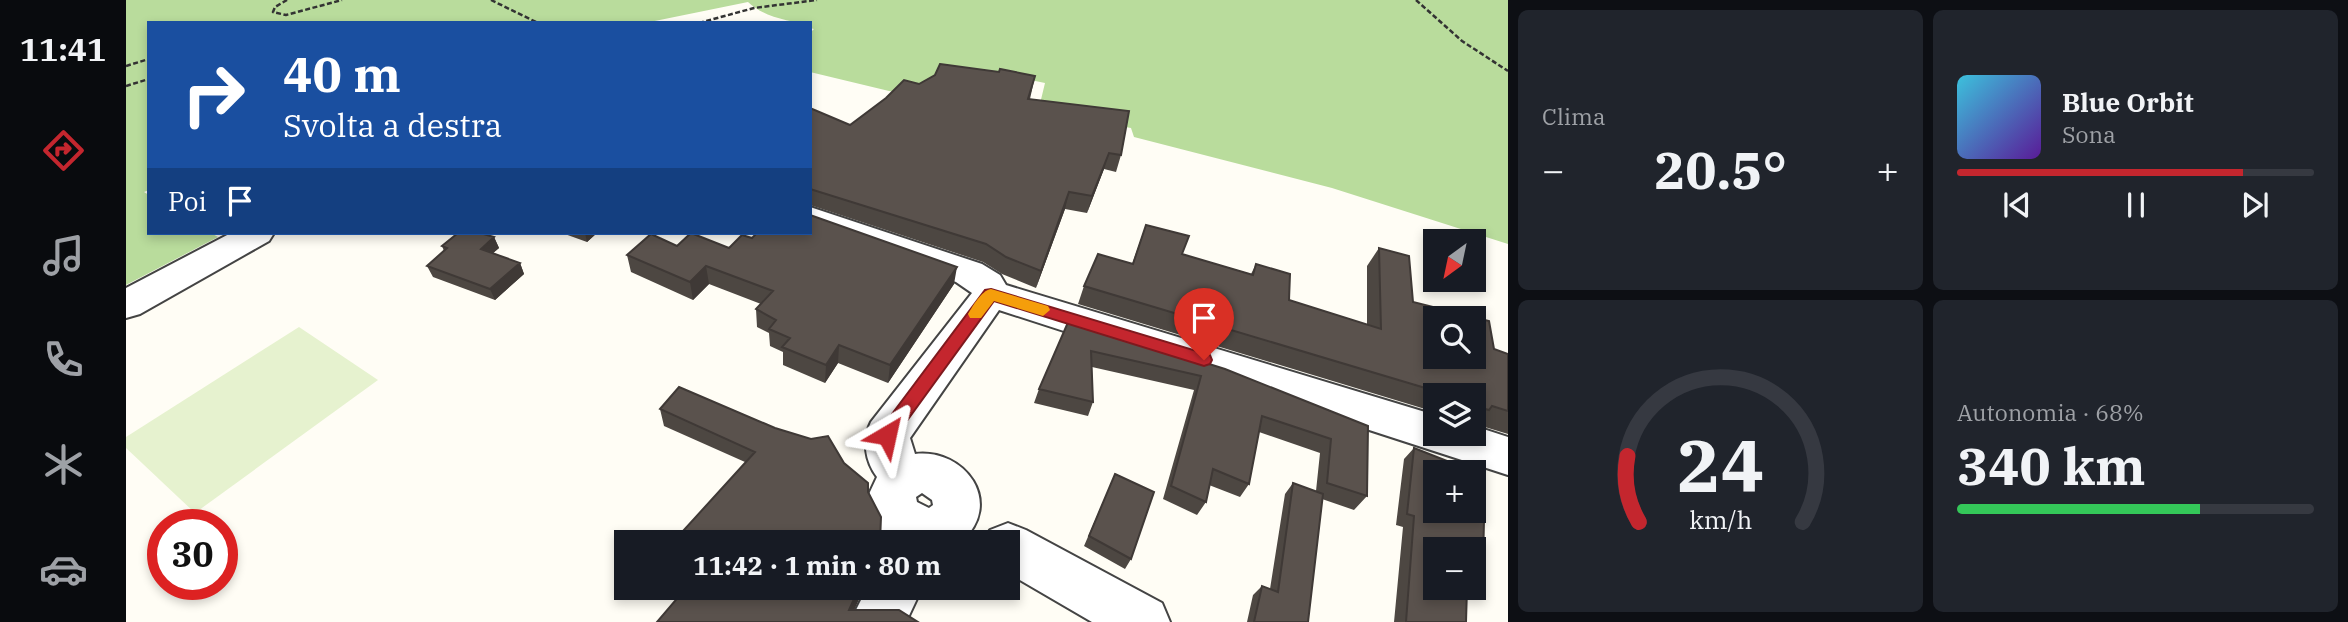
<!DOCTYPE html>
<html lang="it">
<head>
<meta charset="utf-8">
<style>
	:root { --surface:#171b24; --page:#20242c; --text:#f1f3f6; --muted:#9ea1a6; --line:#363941; --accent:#c4262e }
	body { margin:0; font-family:"IBM Plex Serif",serif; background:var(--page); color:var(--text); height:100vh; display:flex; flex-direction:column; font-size:26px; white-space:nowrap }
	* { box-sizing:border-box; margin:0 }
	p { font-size:23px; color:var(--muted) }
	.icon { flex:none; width:38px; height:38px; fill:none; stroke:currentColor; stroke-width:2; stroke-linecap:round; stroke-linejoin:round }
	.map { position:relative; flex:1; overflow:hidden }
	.sheet { display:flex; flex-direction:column; gap:10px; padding:10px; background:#0d0f14; width:840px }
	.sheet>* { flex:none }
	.top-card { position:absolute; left:21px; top:21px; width:665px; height:214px; border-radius:0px; box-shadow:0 4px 10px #0003; background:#1a4fa0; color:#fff; overflow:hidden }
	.needle { width:46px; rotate:213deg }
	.fabs { position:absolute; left:1297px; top:229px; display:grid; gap:14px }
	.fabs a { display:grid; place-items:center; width:63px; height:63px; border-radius:0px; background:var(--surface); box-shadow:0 4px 10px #0003; font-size:35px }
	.speed { position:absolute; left:21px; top:509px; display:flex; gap:14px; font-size:35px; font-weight:700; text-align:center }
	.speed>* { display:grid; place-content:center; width:91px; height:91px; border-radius:50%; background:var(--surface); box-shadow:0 4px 10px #0003; line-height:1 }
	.speed .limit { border:10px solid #d22; background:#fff; color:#111 }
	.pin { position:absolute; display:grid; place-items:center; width:60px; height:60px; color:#fff; margin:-72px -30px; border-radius:50% 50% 50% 0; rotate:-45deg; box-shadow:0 0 7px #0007 }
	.pin .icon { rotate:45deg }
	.me { position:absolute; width:77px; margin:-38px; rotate:36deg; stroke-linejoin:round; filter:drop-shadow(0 0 5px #0008) }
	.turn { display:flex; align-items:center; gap:24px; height:147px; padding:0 21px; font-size:32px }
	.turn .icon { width:91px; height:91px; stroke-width:2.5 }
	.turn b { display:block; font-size:49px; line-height:60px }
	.then { display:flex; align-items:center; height:66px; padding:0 21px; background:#0003; gap:14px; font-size:26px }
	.big { font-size:52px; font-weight:700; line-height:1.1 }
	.sheet .tile { flex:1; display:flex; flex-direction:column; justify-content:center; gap:10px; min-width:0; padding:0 24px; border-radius:10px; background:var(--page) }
	.sheet .dial { align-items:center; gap:0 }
	.dial svg { height:182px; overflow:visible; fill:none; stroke:var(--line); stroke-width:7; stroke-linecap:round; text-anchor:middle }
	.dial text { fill:var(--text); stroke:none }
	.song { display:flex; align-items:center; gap:21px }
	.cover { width:84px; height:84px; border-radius:10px; background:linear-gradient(135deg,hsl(190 70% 55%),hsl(270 70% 35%)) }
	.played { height:7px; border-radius:4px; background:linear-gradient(90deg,var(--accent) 80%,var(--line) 80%) }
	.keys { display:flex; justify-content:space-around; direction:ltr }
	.heat { display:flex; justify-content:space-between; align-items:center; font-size:38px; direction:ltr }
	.charge { height:10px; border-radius:5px; background:linear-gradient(90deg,#34c759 68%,var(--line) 0) }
	.sheet .tiles { flex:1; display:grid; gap:10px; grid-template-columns:repeat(2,1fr) }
	.trip { position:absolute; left:488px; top:530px; width:406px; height:70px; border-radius:0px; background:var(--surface); box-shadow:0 4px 10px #0003; font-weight:700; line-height:70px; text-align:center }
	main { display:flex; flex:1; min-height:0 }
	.tabs { display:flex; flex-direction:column; width:126px; justify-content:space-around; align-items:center; background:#090b0e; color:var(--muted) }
	.tabs .icon { width:49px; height:49px }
	.tabs .active { color:var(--accent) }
	.tabs b { font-size:32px; color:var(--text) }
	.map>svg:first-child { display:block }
</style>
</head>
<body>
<main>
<nav class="tabs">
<b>11:41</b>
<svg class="icon active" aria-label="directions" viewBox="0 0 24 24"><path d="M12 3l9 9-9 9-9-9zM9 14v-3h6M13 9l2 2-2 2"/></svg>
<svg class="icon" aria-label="music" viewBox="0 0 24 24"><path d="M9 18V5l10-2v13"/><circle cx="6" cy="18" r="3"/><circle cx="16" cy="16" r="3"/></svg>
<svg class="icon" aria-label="phone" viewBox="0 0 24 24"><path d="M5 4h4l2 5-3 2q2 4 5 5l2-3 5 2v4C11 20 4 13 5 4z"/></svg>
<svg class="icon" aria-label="climate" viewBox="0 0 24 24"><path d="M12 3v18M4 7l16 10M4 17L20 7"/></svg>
<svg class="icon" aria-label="car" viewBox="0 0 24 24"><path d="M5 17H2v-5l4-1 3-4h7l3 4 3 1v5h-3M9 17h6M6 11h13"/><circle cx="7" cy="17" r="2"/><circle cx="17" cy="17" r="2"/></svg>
</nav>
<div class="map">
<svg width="1382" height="622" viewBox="0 0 1382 622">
	<rect width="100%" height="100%" fill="#fffdf5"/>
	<!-- forest -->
	<path fill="#b9dc9c" d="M0 0H1382V244L1206 188 1008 137 1005 128 912 112 919 83 871 73 847 102 763 91 684 72V33L688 29 684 28V23C665 23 636 16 622 2L519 23H23V190L18 192 23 195V233H85L92 237 0 285Z"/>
	<!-- pitch -->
	<path fill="#e6f2cf" d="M173 327 252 380 69 513 0 448V437Z"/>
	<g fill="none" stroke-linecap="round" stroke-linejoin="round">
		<!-- minor casing -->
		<g stroke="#444" stroke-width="4">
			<path id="minor" d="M684 207 856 264 874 275 880 285 1309 415V434H1348V426L1382 437V475L873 310 784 438 789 454C839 448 879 503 835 542H768L757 534 743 507V494L751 477C739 461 736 440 745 422L846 293 830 282 684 229ZM796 493 806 500 807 505 803 508 791 502 790 497Z
				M105 233H148L143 241 14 314 0 318V288Z
				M882 523 900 530 1036 603 1044 622H966L882 573V542H858L864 530Z
				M741 588H796L780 622H724Z"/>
		</g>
		<!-- path -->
		<path stroke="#333" stroke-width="2.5" stroke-dasharray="5 2.5" stroke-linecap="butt" d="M161 0 149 7 147 12 160 15 216 0
			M365 0 412 23
			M1290 0 1336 41 1382 71
			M573 23 628 8 691 0
			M0 66 23 59
			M0 86 23 79"/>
		<!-- minor -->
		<use href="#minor" fill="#fff" fill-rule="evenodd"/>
	</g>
	<!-- wall -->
	<path fill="#4d4742" d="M873 72 909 76 904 99 995 155 990 172 978 169 961 213 939 209 910 288 876 274 857 262 684 205V108L724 125 793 84Z
		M1020 225 1056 254 1125 274 1130 264 1163 300 1241 325V266L1253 248 1287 302 1368 349 1382 354V434L1349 424 1348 426V396H1309V412L952 304 958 286 1006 264Z
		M436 233H471L461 242Z
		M368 237 373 248 367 253 394 263 398 274 369 300 307 277 301 266 318 251 316 246Z
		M626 238 828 284 762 383 712 363 699 383 657 365V352L644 346 643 333 631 327 630 309 635 304 583 284 567 300 505 272 501 255 551 246 603 248Z
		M943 320 1242 426 1241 496 1228 510 1196 499 1182 622H1121L1127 595 1136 586 1144 589 1159 494 1167 483 1190 491 1194 453 1133 432 1123 484 1114 497 1083 485 1080 502 1071 515 1037 499 1068 390 966 367 967 402 962 416 908 403 913 389Z
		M534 409 718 463 742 492 619 462 538 426Z
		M1288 448 1357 564 1348 572V550H1309L1340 622H1268L1277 527 1270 525 1278 459Z
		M989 474 1005 559 999 569 958 546Z"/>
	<!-- shaded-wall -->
	<path fill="#3f3936" d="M983 153 978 169 961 213 966 196Z
		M943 192 939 209 910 288 915 271Z
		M459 233H471L461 242Z
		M368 237 373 248 359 260 355 249Z
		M394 263 398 274 369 300 364 289Z
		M580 266 583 284 567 300 564 282Z
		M831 267 828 284 762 383 764 365Z
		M713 345 712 363 699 383 700 365Z
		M733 588H738L723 622V610Z"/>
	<!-- building -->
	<path fill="#5a524d" stroke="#3f3936" stroke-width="2" fill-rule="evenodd" d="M814 64 873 72 874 69 909 76 902 99 1003 111 995 155 983 153 966 196 943 192 915 271 880 257 860 244 684 189V108L724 125 760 98 778 80 793 84 809 75Z
		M684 215 831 267 764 365 713 345 700 365 656 347 664 338 643 329 650 320 630 309 647 291 580 266 564 282 501 255 525 234 551 246 565 233 603 248 616 235 626 238 631 233H684Z
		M1020 225 1063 236 1056 254 1127 275 1130 264 1164 274 1163 300 1255 329 1253 248 1283 256 1287 302 1363 321 1368 349 1382 354V411L1366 406 1363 410 1348 406V396H1326L958 286 972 254 1007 264ZM1309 318H1348V357H1309Z
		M332 233H354L368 237 355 249 394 263 364 289 301 266 321 248 316 246Z
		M943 320 1099 369 1242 426 1241 496 1201 483 1205 439 1136 416 1123 484 1087 469 1080 502 1045 486 1075 376 965 351 967 402 913 389Z
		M553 387 649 428 685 439 702 436 718 463 742 483V492L755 517 754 542H547L629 452 534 409Z
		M1288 448 1359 476 1357 564 1348 560V550H1309V588H1341L1340 622H1280L1288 516 1281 514ZM1309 472H1348V511H1309Z
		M989 474 1028 492 1005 559 963 536Z
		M1167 483 1197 494 1182 622H1128L1136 586 1152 592Z
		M560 588H733L723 610H773L792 622H531Z"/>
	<!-- route -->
	<path fill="#c4262e" stroke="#7f191e" stroke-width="2" d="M865 289 1084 355 1086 360 1084 364 1078 366 868 301 767 440 761 443 754 440 751 435 754 430 859 290Z"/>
	<!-- slow -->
	<path fill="#f59e0b" d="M865 289 922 306 924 310 917 316 868 301 855 318H844L842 314C847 306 855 291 865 289Z"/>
</svg>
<div class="fabs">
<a><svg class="needle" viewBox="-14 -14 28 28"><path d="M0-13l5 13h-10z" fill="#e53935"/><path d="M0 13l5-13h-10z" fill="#9ea1a6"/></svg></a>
<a><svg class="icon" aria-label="search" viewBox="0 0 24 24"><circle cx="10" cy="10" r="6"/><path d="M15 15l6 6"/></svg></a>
<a><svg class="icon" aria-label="layers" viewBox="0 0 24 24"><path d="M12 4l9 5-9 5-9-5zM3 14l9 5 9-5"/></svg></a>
<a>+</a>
<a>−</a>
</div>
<div class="speed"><div class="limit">30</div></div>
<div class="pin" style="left:1078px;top:360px;background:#d93025"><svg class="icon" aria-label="arrive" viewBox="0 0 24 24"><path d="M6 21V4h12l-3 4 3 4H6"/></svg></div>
<svg class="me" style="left:761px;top:435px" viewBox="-20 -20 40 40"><path d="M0-17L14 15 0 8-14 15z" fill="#c4262e" stroke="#fff" stroke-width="4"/></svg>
<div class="trip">11:42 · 1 min · 80 m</div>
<div class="top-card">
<div class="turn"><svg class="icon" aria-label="right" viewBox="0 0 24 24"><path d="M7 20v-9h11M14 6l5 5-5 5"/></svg><div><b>40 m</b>Svolta a destra</div></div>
<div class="then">Poi<svg class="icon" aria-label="arrive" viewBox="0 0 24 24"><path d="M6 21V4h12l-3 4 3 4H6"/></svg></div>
</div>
</div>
<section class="sheet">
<div class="tiles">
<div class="tile"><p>Clima</p>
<div class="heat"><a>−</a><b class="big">20.5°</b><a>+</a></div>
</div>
<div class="tile">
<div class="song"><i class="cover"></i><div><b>Blue Orbit</b><p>Sona</p></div></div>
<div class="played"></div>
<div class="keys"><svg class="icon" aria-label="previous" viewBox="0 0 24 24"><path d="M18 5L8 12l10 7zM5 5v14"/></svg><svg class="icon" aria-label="pause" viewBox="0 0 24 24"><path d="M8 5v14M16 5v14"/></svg><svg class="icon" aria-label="next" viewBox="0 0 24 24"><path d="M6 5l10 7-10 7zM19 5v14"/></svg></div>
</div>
<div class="tile dial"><svg viewBox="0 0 100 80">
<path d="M14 69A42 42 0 1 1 86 69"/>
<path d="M14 69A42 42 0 0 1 9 40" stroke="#c4262e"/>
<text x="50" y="56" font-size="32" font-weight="700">24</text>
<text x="50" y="72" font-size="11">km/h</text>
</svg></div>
<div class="tile"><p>Autonomia · 68%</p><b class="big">340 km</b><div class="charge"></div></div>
</div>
</section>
</main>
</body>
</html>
